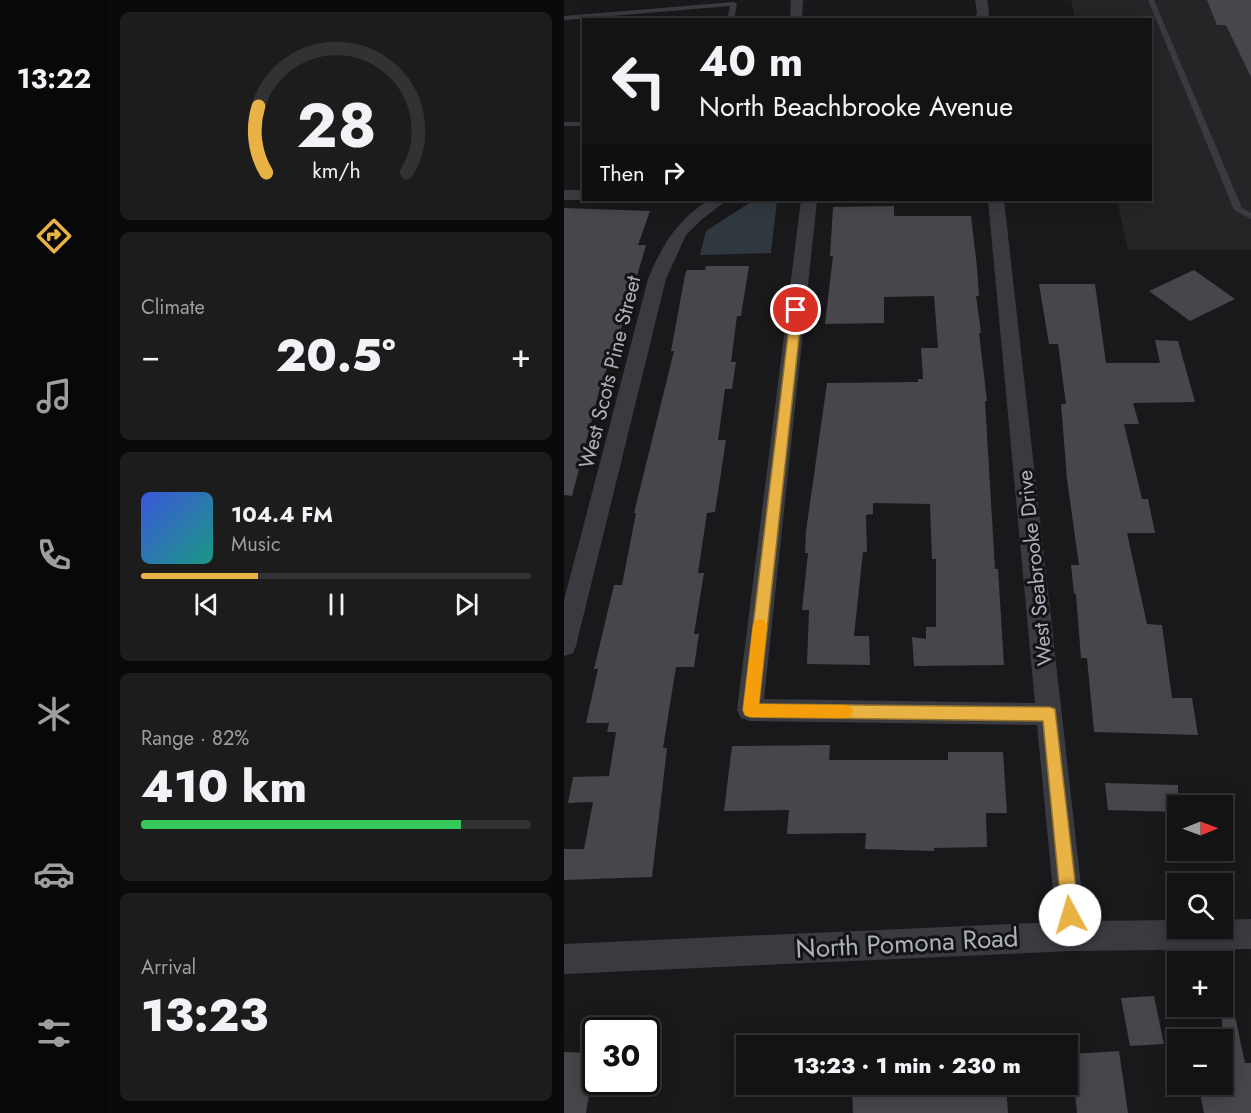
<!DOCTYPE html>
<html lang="en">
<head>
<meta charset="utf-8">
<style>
	:root { --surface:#131314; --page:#1c1c1d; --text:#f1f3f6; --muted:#9d9ea0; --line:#323234; --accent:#e8b245 }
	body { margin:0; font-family:Jost,sans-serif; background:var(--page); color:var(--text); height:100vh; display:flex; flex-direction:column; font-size:22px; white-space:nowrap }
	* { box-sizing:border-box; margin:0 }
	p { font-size:20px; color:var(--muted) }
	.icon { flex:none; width:33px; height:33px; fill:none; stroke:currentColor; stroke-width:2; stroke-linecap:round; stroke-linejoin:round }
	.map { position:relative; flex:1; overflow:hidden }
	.sheet { display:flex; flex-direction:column; gap:12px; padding:12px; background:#0a0a0b; width:456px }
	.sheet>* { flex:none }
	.guide { position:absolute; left:18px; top:18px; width:570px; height:183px; border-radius:0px; box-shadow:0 3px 15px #0003,0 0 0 2px var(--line); background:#131314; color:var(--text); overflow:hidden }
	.needle { width:39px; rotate:89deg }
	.fabs { position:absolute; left:603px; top:795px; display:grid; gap:12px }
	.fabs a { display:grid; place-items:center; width:66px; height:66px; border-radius:0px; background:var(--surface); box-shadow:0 3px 15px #0003,0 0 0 2px var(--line); font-size:30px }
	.speed { position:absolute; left:18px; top:1017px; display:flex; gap:12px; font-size:30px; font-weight:700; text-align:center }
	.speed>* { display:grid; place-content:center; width:78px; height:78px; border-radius:50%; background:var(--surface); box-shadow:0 3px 15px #0003,0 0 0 2px var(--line); line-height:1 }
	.speed .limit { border:3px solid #111; border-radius:9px; background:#fff; color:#111 }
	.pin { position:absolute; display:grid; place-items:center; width:51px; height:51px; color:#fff; margin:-26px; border:3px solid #fff; border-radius:50%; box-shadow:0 2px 6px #0007 }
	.me { position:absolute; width:66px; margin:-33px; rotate:354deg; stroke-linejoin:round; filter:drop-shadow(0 0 4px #0008) }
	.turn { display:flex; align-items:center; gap:21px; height:126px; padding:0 18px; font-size:27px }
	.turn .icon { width:78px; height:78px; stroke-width:2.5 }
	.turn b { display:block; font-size:42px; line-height:51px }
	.then { display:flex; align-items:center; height:57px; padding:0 18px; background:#0003; gap:12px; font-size:22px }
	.big { font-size:45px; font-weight:800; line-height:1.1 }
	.sheet .widget { flex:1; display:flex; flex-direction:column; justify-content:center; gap:9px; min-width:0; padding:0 21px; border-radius:9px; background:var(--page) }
	.sheet .dial { align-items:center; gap:0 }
	.dial svg { height:156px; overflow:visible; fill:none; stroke:var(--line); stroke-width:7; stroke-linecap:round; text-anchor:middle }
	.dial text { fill:var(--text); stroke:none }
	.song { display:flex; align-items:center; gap:18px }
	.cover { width:72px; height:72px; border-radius:9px; background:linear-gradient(135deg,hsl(230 70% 55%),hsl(170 70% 35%)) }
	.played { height:6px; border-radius:3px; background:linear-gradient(90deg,var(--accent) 30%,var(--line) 30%) }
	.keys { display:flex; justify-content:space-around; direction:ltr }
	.heat { display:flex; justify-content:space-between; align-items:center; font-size:33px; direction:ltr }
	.charge { height:9px; border-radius:4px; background:linear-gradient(90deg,#34c759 82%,var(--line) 0) }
	.trip { position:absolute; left:172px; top:1035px; width:342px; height:60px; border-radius:0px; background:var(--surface); box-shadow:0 3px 15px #0003,0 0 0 2px var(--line); font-weight:800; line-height:60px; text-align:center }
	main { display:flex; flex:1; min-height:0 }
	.menu { display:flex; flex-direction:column; width:108px; justify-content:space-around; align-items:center; background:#080808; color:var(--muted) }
	.menu .icon { width:42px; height:42px }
	.menu .selected { color:var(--accent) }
	.menu b { font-size:27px; color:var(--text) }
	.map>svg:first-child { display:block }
</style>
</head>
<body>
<main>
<nav class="menu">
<b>13:22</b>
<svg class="icon selected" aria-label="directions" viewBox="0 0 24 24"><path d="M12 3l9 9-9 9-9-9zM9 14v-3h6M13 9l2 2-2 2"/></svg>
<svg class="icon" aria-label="music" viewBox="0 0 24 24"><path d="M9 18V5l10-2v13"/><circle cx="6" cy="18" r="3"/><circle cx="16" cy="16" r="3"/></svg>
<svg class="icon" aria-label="phone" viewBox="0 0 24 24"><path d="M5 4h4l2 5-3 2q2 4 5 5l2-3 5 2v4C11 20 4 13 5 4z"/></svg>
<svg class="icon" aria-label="climate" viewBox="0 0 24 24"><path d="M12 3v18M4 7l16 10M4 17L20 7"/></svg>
<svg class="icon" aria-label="car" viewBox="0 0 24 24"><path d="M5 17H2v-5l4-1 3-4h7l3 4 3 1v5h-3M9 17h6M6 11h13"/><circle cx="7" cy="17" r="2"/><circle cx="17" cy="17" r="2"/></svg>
<svg class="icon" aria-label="filters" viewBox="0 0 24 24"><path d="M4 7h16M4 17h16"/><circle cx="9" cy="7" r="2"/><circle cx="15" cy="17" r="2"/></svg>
</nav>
<section class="sheet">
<div class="widget dial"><svg viewBox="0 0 100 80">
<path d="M14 69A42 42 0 1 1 86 69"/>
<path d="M14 69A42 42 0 0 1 10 35" stroke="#e8b245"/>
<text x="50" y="56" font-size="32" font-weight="700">28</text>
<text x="50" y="72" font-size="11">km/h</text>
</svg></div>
<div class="widget"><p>Climate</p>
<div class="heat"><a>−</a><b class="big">20.5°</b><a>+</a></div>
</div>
<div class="widget">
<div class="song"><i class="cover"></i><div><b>104.4 FM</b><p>Music</p></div></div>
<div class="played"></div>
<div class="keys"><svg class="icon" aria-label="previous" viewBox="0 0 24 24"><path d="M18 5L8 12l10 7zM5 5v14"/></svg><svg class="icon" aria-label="pause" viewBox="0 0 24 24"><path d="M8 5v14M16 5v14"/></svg><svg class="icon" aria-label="next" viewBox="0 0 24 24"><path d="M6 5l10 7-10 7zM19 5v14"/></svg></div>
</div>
<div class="widget"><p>Range · 82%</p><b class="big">410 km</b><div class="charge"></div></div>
<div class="widget"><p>Arrival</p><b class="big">13:23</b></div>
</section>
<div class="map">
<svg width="687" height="1113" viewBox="0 0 687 1113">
	<rect width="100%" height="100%" fill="#19191b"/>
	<!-- built -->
	<path fill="#252528" d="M507 0H687V250H564L553 200H586V20L511 19Z"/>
	<!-- water -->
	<path fill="#30383f" d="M190 200H213L207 253 136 255 142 231Z"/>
	<!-- building -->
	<path fill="#46464b" d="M643 0H687V77L662 25H653Z
		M330 206V216H407L413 267 415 296H412L417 333H415L423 401H421L431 569H434L440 665 350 666 348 637 362 639V627H372V559H368L366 504 309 503V514L302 515 303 552H299L290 636H305L306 665 243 664 245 610H238L244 553H241L242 531 263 383 354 382V379H359L357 348H374L370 296 320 297V323L261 324 269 256H266L269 207Z
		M0 208 86 211 74 245H82L61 317 36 388 8 496 0 495Z
		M142 266H185L177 316H173L167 362H172L168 389H161L154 440H162L151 512 143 513 134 573H140L130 634H135L130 667H112L99 748H103L88 877 0 880V849H20L29 802 4 803 9 777 45 776 52 732H43L45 723H22L34 669H30L50 585H58L72 513H70L110 351H107L121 275 123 270H141Z
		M630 270 671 299 626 321 585 291Z
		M475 284H531L542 363H596L591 340 614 341 631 402 569 403 575 424H560L578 499H584L591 533H563L583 624 598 625 608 698H628L634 735 530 732 523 658H517L512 594H510L507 565H515L503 479 497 404H502L494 344H485Z
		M266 745 265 760H384V752H439L443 813H422L423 847 370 848V851L301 849 302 833 223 834 225 810 160 811 168 746Z
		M541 783 614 785V812L544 810Z
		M590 996 600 1044 566 1046 557 998Z
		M669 1007 681 1063H687V1113H640L634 1084H658V1008Z
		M555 1051 564 1113H513L507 1054Z
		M0 1052 32 1053 22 1113H0Z
		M306 1084H442L444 1113H289L288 1086Z"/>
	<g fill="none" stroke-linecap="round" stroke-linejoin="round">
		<!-- lane -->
		<path fill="#3a3b40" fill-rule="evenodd" d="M584 0H590L678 208 687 213V219L670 210Z
			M170 2 173 4 170 20H163L166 6 0 20V16Z
			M0 122H20V126H0Z"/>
		<!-- street -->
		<path fill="#3a3b40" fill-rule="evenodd" d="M227 0H239L238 20H226Z
			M411 0H423L425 12 424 20H411L413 12Z
			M0 190H20L21 200H0Z
			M145 200H163L137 220 122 235 102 279 12 646 9 653 0 656V600L84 279C98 245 113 220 145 200Z
			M237 200H253L200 699 471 703 424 200H440L521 921 614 920V928H658V920L687 919V949L508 951 0 974V944L492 922 473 725 186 721 177 718 173 710Z"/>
	</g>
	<!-- route -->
	<path fill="#e8b245" stroke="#97742d" stroke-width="1.5" d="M232 306 238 310 195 704 486 707 491 709 515 915 513 921 506 923 500 921 498 915 479 721 186 717 181 715 179 710 227 310Z"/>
	<!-- slow -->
	<path fill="#f59e0b" d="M196 619 201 621 203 625 195 704 282 705 287 707 289 711 287 716 282 718 186 717 181 715 179 710 189 625 191 621Z"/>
	<g text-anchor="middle" stroke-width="6" stroke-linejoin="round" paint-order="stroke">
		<!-- street labels -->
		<g font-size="21" fill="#acb0ba" stroke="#141416">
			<text transform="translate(46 372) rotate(-76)" y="7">West Scots Pine Street</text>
			<text transform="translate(471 568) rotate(-96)" y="7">West Seabrooke Drive</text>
		</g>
		<!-- near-street labels -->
		<g font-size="26" fill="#acb0ba" stroke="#141416">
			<text transform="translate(343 943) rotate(-3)" y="9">North Pomona Road</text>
		</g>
	</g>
</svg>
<div class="fabs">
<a><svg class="needle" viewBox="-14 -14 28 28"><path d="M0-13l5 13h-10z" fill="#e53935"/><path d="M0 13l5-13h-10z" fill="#9d9ea0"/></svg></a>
<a><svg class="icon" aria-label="search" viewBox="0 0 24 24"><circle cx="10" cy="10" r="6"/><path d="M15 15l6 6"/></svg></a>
<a>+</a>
<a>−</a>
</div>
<div class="speed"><div class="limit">30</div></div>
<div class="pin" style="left:232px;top:310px;background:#d93025"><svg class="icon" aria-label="arrive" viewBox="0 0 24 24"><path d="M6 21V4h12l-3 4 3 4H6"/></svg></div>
<svg class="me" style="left:506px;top:915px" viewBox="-20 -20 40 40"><circle r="19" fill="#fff"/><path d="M0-13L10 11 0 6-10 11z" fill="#e8b245"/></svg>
<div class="trip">13:23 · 1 min · 230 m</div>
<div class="guide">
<div class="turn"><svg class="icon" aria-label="left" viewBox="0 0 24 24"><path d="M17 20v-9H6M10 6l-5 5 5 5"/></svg><div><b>40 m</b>North Beachbrooke Avenue</div></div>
<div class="then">Then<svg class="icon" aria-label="right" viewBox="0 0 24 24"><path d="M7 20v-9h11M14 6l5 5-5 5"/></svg></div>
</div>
</div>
</main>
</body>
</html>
